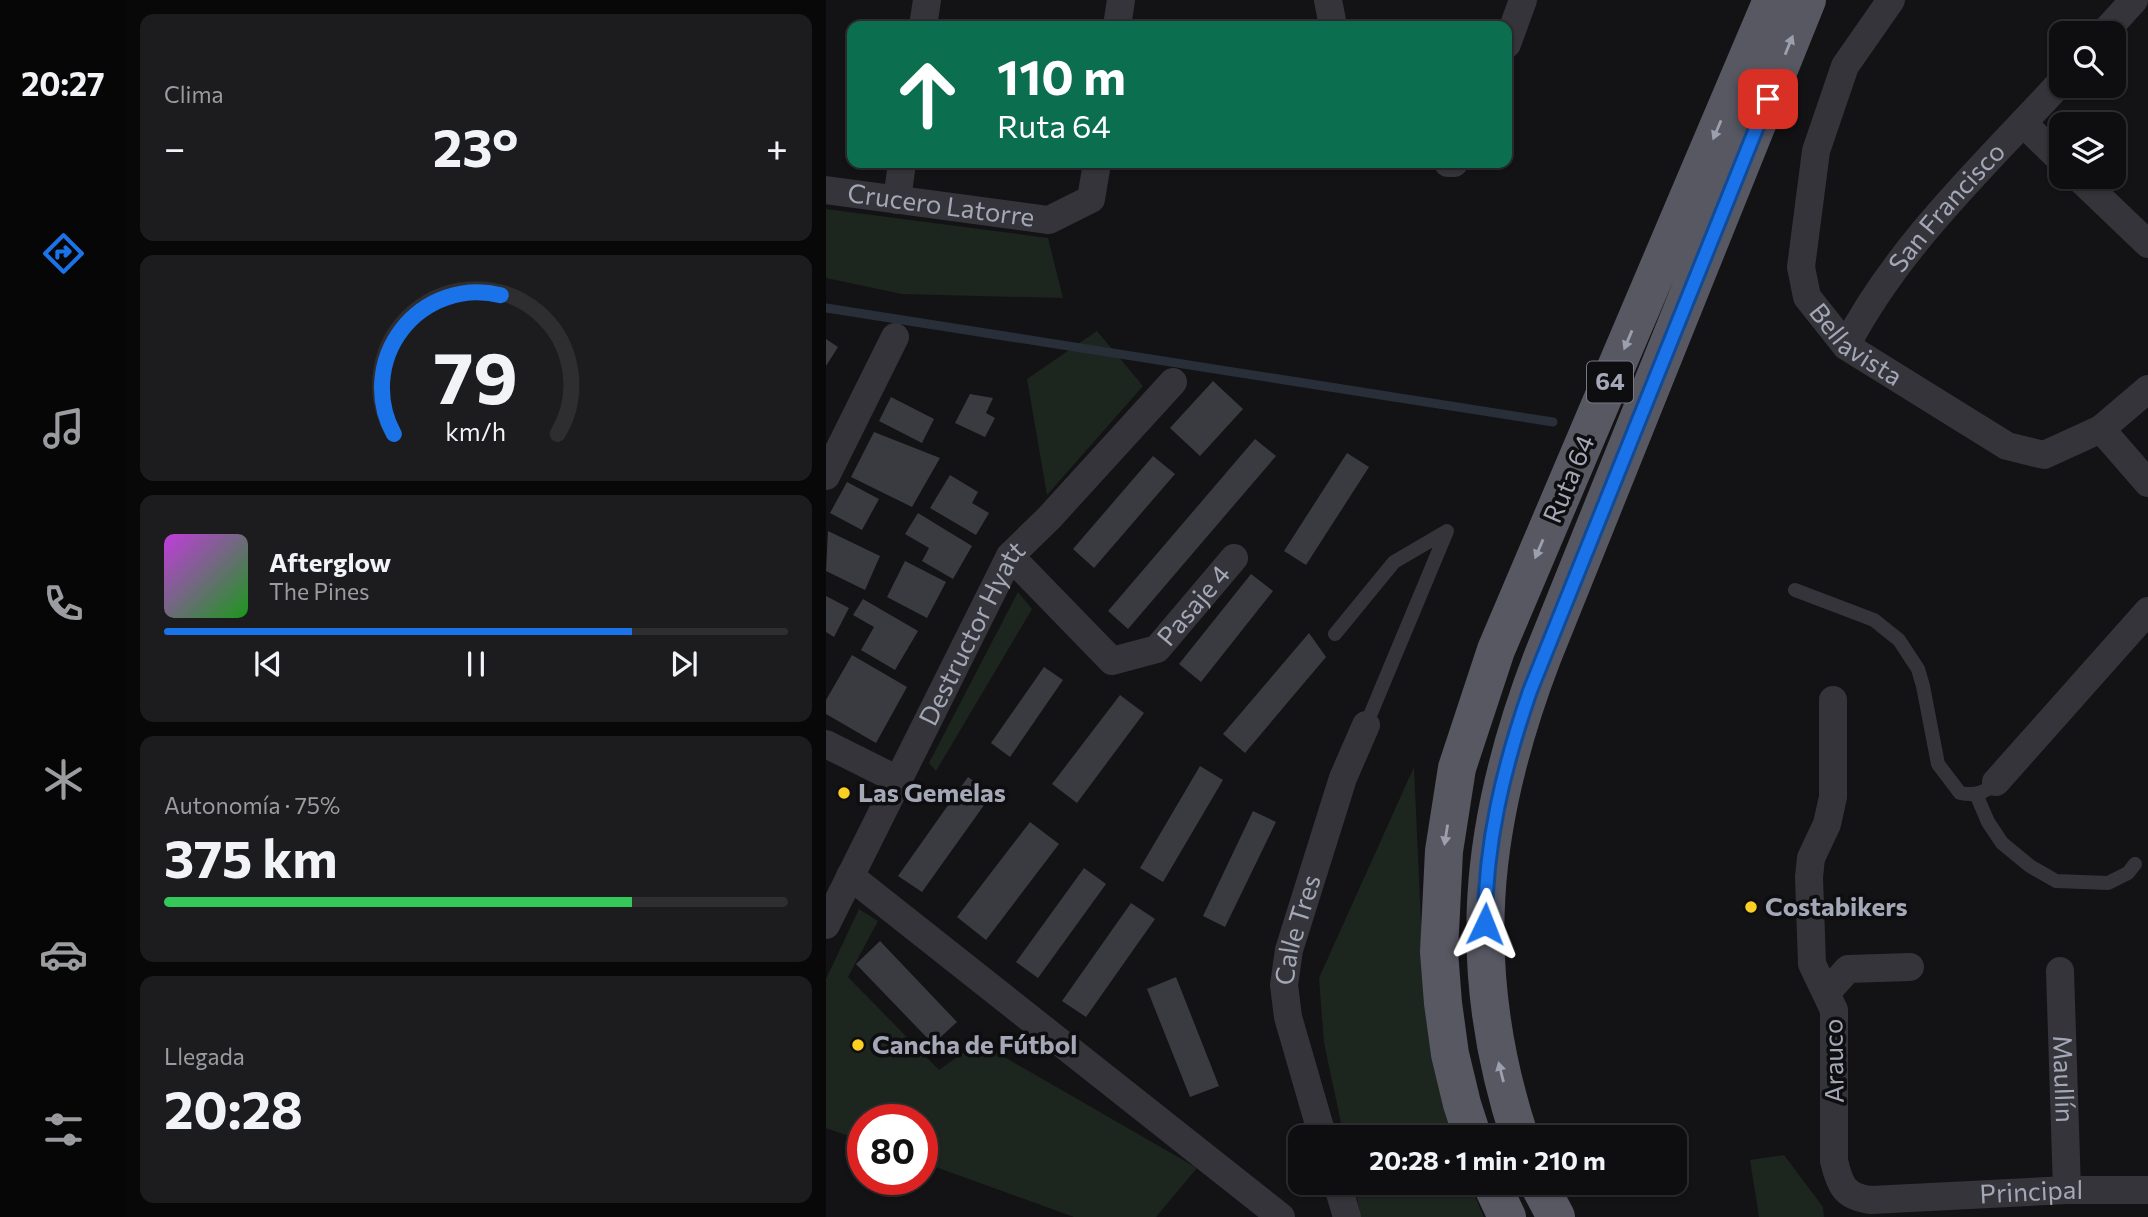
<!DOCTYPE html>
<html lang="es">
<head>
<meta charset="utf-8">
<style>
	:root { --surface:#0e0e10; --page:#1c1c1e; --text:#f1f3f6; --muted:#9b9c9f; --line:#2e2e30; --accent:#1a73e8 }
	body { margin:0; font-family:Commissioner,sans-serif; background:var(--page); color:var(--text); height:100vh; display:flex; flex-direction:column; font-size:26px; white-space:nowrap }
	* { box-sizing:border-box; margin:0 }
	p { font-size:23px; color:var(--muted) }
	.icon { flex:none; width:38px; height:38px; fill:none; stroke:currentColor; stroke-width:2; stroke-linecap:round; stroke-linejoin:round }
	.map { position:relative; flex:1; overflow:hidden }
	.panel { display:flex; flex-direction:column; gap:14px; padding:14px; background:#080809; width:700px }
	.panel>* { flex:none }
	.banner { position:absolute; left:21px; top:21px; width:665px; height:147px; border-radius:14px; box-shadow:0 2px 5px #0004,0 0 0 2px var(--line); background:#0b6e4f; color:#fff; overflow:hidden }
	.fabs { position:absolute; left:1223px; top:21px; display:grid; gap:14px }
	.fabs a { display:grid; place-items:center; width:77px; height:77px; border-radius:14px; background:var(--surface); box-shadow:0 2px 5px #0004,0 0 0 2px var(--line); font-size:35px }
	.speed { position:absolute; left:21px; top:1104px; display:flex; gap:14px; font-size:35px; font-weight:700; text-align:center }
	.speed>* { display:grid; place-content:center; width:91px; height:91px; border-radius:50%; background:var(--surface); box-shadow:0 2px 5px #0004,0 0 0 2px var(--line); line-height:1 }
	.speed .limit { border:10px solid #d22; background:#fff; color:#111 }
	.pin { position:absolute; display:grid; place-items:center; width:60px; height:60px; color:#fff; margin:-30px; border-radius:14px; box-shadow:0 4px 10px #0006 }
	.me { position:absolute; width:77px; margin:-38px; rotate:2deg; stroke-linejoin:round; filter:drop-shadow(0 0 5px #0008) }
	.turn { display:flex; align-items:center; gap:24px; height:147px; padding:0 35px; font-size:32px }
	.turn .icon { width:91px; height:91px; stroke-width:2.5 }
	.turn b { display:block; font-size:49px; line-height:60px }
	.big { font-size:52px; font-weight:700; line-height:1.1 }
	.panel .card { flex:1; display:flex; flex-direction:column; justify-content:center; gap:10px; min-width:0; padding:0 24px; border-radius:14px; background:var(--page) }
	.panel .dial { align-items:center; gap:0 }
	.dial svg { height:182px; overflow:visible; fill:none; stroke:var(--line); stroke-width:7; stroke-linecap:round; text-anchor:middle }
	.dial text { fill:var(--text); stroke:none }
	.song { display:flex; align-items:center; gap:21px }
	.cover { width:84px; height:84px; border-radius:10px; background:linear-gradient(135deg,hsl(290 70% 55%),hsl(120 70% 35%)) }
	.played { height:7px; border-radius:4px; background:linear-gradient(90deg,var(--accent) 75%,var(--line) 75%) }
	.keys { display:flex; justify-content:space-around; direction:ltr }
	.heat { display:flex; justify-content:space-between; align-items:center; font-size:38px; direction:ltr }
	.charge { height:10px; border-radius:5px; background:linear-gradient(90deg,#34c759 75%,var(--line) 0) }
	.trip { position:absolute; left:462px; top:1125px; width:399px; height:70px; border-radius:14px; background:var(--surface); box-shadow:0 2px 5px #0004,0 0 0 2px var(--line); font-weight:700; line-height:70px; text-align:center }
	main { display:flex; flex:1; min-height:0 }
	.menu { display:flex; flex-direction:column; width:126px; justify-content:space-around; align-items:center; background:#060606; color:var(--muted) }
	.menu .icon { width:49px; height:49px }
	.menu .active { color:var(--accent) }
	.menu b { font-size:32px; color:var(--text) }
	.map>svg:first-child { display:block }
</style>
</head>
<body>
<main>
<nav class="menu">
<b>20:27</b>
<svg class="icon active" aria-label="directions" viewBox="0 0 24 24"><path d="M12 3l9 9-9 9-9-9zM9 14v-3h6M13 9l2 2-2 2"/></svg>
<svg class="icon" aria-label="music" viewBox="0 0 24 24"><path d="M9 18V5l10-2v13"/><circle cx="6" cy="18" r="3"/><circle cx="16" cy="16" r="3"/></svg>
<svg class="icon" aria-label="phone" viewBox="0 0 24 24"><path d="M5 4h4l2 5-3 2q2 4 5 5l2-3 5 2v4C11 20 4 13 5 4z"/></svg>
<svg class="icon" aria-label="climate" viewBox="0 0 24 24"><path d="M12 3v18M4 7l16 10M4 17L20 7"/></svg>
<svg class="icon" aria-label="car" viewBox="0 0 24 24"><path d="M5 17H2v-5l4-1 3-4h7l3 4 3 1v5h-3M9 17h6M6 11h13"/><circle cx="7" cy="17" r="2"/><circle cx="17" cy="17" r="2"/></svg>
<svg class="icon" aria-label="filters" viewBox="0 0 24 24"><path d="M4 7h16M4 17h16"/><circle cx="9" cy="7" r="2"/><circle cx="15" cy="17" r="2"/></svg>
</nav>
<section class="panel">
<div class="card"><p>Clima</p>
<div class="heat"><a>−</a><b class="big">23°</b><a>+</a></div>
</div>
<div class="card dial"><svg viewBox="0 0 100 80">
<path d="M14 69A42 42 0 1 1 86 69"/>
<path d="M14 69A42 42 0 0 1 61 8" stroke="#1a73e8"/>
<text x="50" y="56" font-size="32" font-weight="700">79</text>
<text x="50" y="72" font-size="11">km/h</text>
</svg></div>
<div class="card">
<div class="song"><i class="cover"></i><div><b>Afterglow</b><p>The Pines</p></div></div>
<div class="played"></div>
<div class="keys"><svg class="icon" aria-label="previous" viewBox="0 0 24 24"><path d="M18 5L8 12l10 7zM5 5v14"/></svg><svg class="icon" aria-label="pause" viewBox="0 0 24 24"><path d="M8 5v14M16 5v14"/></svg><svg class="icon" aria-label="next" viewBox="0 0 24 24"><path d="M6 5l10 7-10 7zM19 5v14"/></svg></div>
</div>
<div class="card"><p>Autonomía · 75%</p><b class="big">375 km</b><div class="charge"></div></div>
<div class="card"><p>Llegada</p><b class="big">20:28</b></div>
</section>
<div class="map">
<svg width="1322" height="1217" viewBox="0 0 1322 1217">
	<rect width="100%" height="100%" fill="#131315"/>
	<!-- green -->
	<path fill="#1d251f" d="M0 209 222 238 237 298 76 294 0 278Z
		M271 331 317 386 221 495 201 379Z
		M192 592 206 609 110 771 103 763Z
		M588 767 598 989 628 1137H518L498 1043 493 978Z
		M33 909 52 921 22 977 113 1070 152 1042 371 1168 330 1217H248L96 1162V1120H37V1141L0 1128V979Z
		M958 1155 997 1207 998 1217H933L924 1160Z
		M528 1183H643L658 1217H535Z"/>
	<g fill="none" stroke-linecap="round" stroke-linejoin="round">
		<!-- stream -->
		<path stroke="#282f39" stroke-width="9" d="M0 308 727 422"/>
	</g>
	<!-- building -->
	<path fill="#3a3b40" d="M0 339 12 347 0 366Z
		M387 381 417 409 374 456 344 428Z
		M144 394 167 398 160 413 169 418 159 437 129 423Z
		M65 397 108 419 96 443 53 421Z
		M48 432 114 458 86 507 25 477Z
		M429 439 450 456 302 629 282 611Z
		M521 453 543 467 480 565 458 551Z
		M327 456 349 474 268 568 247 549Z
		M124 475 152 492 146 503 163 513 150 535 104 508Z
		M21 482 53 499 36 530 4 513Z
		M92 513 146 546 127 579 96 561 103 548 79 534Z
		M2 531 54 556 39 590 0 571Z
		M79 561 120 582 101 618 61 597Z
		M425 574 447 591 375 682 353 664Z
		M0 596 23 608 8 637 0 632Z
		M37 599 92 631 69 670 35 650 48 627 27 615Z
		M483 633 500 657 419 753 397 734Z
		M26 655 81 687 50 743 0 714V700Z
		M218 667 237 680 184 757 165 743Z
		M294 695 318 713 251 803 226 784Z
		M374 766 397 780 337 882 314 868Z
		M142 777 166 794 96 892 72 876Z
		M427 811 450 822 399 927 377 916Z
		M204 822 233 844 160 940 131 917Z
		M258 868 280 884 212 978 190 962Z
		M305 903 329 919 260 1017 236 1001Z
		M54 941 131 1022 107 1044 30 964Z
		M350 977 393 1086 364 1097 321 989Z"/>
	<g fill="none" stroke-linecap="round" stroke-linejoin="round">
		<!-- service -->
		<path stroke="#34343a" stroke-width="14" d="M969 590 1048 620 1073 640 1092 669 1097 686 1112 764 1134 793C1149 796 1159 793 1170 782
			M509 634 568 562 621 531 540 725
			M1150 794 1162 822 1176 843 1204 866 1230 881 1282 883 1302 873 1309 864"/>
		<!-- minor -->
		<g stroke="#34343a" stroke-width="28">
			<path d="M502 0 507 26"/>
			<path id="s1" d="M1065 0 1019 66 990 151 975 267 981 297 1020 346 1181 446 1218 455 1275 429 1322 389"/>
			<path d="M97 26 101 0"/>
			<path d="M291 26 295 0"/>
			<path d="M1278 33 1308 0"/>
			<path d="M681 44 697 0"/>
			<path d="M1197 123 1236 161"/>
			<path d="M622 163H628"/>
			<path d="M1252 177 1322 244"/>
			<path id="s2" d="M0 190 223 220 265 199 271 163"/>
			<path d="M71 200 76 163"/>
			<path id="s3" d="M1020 346C1073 244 1160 164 1236 81"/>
			<path d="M1275 429 1322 483"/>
			<path d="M0 476 69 337"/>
			<path id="s4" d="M184 556 286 661 331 649 408 558"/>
			<path id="s5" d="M1007 700V797L1001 824 985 858 983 877 986 964 1008 1010V1161C1014 1186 1019 1197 1045 1200L1241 1190H1322"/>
			<path d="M0 744 72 780"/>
			<path d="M1170 782 1322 611"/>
			<path d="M24 876 455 1217"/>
			<path id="s6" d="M0 925 184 556 223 518 347 382"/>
			<path id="s7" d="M1234 971 1241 1190"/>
			<path d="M1001 992 1022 969 1084 967"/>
			<path id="s8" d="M497 1138 462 1017 458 985 463 950 517 778 540 725"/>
			<path d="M511 1183 521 1217"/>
		</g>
		<!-- trunk -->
		<path stroke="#575862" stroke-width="38" d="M647 1138 636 1104 624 1054 617 1003 613 952 618 851 631 768 670 650 946 0
			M694 1138C638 968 653 823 716 658L981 0
			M665 1183 681 1217
			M712 1183 730 1217"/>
	</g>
	<!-- one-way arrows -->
	<defs><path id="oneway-solid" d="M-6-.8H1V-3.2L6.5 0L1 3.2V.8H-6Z" transform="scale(1.75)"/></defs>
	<g fill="#9b9fae">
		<use href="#oneway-solid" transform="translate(963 45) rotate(-68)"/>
		<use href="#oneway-solid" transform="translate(891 130) rotate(113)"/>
		<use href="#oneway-solid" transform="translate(802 340) rotate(113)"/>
		<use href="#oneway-solid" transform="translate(713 549) rotate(113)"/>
		<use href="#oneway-solid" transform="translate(620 835) rotate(99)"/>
		<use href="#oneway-solid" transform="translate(675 1072) rotate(-104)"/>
	</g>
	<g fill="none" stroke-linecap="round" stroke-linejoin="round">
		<!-- route casing -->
		<g stroke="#114b97" stroke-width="18">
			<path id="route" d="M659 924C659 843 678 766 704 691L942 99"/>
		</g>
		<!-- route -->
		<use href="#route" stroke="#1a73e8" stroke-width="12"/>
	</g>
	<!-- markers -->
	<g fill="#fccf23" stroke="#0e0e10" stroke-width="2.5">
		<circle cx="18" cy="793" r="7"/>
		<circle cx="925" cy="907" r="7"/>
		<circle cx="32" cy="1045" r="7"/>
	</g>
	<g text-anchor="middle" stroke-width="7" stroke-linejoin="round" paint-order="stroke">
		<!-- shield labels -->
		<rect fill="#0e0e10" stroke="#767984" stroke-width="2" x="761" y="361.5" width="46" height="41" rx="5"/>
		<g font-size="24" font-weight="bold" fill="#a3a7b6">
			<text x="784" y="390">64</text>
		</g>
		<!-- street labels -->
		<g font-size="26" fill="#a3a7b6" stroke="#0e0e10">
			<text dy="9" stroke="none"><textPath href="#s2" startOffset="116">Crucero Latorre</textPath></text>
			<text dy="9" stroke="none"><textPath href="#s3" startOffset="172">San Francisco</textPath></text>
			<text dy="9" stroke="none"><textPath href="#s1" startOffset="387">Bellavista</textPath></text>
			<text transform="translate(743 479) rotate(-67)" y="9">Ruta 64</text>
			<text dy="9" stroke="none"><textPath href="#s4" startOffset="250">Pasaje 4</textPath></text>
			<text dy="9" stroke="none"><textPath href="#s6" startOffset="326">Destructor Hyatt</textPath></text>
			<text dy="9" stroke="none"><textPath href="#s8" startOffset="215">Calle Tres</textPath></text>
			<text transform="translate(1008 1061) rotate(-91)" y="9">Arauco</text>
			<text dy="9" stroke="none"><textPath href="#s7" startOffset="108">Maullín</textPath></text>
			<text dy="9" stroke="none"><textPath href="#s5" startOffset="690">Principal</textPath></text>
		</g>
		<!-- poi labels -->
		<g font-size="26" font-weight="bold" fill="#a3a7b6" stroke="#0e0e10" text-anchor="start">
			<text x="32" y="802">Las Gemelas</text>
			<text x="939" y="916">Costabikers</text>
			<text x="46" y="1054">Cancha de Fútbol</text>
		</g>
	</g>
</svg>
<div class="fabs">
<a><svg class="icon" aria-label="search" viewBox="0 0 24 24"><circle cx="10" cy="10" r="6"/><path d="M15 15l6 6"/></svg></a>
<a><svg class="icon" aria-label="layers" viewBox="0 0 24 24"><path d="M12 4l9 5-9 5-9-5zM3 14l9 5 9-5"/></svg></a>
</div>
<div class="speed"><div class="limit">80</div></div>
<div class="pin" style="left:942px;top:99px;background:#d93025"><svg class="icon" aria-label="arrive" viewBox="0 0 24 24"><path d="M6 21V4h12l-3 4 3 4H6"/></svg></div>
<svg class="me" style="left:659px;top:924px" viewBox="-20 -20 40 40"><path d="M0-17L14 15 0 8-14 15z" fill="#1a73e8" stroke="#fff" stroke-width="4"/></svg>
<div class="trip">20:28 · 1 min · 210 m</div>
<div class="banner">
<div class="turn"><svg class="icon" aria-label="ahead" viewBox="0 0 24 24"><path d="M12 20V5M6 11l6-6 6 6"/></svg><div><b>110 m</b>Ruta 64</div></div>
</div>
</div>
</main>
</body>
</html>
